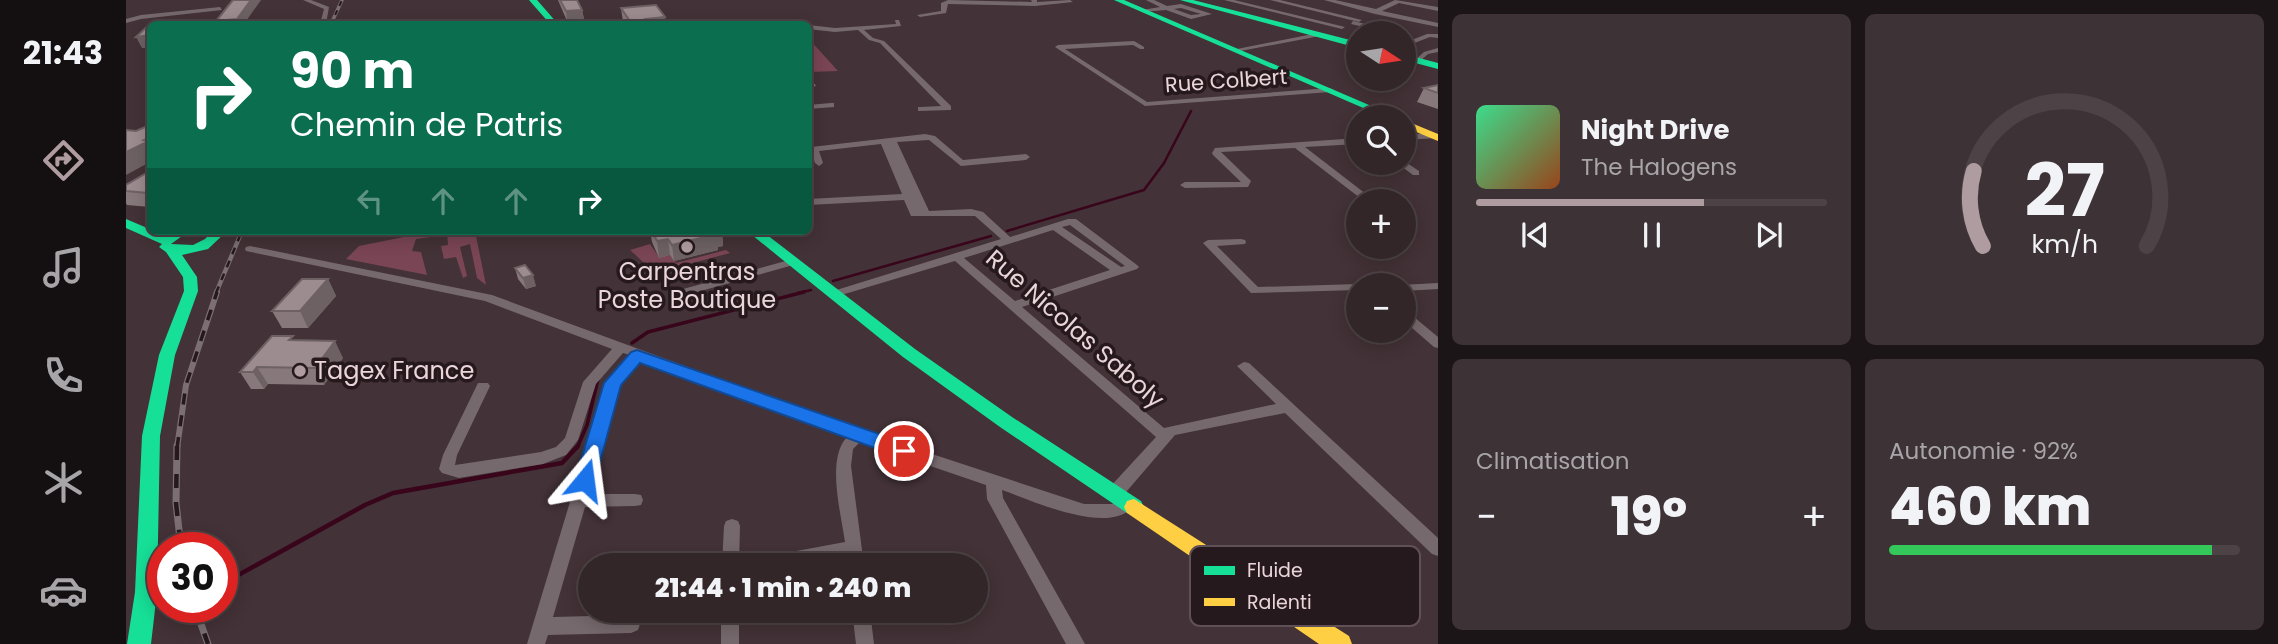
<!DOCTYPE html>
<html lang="fr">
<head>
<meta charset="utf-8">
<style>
	:root { --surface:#322629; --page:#3d3235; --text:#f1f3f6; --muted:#a8a5a8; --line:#4d4346; --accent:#af9ca1 }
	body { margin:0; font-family:Poppins,sans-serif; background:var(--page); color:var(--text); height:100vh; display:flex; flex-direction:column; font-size:26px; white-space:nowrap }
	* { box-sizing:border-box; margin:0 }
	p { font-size:23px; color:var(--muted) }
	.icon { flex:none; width:38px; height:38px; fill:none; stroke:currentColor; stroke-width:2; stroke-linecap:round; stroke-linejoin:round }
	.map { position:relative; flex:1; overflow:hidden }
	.details { display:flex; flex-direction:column; gap:14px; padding:14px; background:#1c1517; width:840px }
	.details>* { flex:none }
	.banner { position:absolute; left:21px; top:21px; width:665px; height:214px; border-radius:10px; box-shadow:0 4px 18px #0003,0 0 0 2px var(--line); background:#0b6e4f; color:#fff; overflow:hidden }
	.needle { width:46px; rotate:102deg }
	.buttons { position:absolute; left:1220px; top:21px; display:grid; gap:14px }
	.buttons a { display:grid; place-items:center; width:70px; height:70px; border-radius:50%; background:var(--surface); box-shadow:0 4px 18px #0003,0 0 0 2px var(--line); font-size:35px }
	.speed { position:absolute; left:21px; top:532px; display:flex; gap:14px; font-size:35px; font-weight:700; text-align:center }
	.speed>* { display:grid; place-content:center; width:91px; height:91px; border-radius:50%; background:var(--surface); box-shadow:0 4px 18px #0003,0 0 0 2px var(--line); line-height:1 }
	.speed .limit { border:10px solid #d22; background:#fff; color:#111 }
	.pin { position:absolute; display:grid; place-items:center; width:60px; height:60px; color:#fff; margin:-30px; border:4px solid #fff; border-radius:50%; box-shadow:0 2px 7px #0007 }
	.me { position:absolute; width:77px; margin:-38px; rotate:16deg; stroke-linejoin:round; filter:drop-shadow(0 0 5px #0008) }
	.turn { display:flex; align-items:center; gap:24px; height:147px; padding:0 28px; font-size:32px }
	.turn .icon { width:91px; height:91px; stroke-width:2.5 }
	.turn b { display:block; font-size:49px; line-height:60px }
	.lanes { display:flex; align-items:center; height:66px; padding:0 28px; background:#0003; justify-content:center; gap:35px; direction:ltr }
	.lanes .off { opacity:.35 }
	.big { font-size:52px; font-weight:800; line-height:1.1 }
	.details .card { flex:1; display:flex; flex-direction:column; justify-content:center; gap:10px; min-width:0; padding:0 24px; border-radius:10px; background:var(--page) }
	.details .dial { align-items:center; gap:0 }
	.dial svg { height:182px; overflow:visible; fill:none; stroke:var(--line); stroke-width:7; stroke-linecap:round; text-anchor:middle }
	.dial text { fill:var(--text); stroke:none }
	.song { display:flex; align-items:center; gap:21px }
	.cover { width:84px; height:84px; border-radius:10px; background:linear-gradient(135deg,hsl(150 70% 55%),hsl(20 70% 35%)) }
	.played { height:7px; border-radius:4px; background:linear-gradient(90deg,var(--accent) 65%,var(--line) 65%) }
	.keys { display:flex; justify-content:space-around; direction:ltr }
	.heat { display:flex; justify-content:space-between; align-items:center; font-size:38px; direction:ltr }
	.charge { height:10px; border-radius:5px; background:linear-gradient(90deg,#34c759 92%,var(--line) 0) }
	.details .tiles { flex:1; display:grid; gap:14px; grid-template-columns:repeat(2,1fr) }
	.trip { position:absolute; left:452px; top:553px; width:410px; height:70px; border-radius:35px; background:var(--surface); box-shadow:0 4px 18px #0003,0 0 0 2px var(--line); font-weight:800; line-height:70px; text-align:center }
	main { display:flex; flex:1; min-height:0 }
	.tabs { display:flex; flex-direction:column; width:126px; justify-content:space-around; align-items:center; background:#140f10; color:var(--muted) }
	.tabs .icon { width:49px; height:49px }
	.tabs .active { color:var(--accent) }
	.tabs b { font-size:32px; color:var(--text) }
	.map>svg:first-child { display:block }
</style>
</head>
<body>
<main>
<nav class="tabs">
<b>21:43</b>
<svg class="icon active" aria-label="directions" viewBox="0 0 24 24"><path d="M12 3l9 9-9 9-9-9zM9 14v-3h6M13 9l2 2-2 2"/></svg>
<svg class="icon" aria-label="music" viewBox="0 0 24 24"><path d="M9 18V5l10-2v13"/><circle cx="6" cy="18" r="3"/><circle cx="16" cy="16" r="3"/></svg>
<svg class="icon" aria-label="phone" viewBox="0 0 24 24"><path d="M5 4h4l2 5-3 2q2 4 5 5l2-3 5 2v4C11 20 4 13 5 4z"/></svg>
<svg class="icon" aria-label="climate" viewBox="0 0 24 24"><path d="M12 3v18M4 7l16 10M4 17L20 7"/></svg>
<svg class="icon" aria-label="car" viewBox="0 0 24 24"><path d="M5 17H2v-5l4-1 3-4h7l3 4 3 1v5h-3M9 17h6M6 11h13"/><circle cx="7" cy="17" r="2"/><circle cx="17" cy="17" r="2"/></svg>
</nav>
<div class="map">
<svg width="1312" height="644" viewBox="0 0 1312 644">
	<rect width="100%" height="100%" fill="#433237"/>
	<!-- green -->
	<path fill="#7a4555" d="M682 39H683L712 71 683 72Z
		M308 231H349L360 285 351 278 344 244 334 247 341 276 337 278 330 257 318 259 315 246 322 245 321 231 312 233V236L290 239 286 251 295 252 301 275 220 259 233 246Z
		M524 244 533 257 544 255 550 263 600 250 604 253 529 273 504 250Z"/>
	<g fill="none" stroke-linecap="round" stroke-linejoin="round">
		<!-- stream-far2 -->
		<path stroke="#38051b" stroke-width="2.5" d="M881 231 1018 190 1038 163 1065 111
			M707 281 865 236
			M672 293 685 290"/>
		<!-- stream-far1 -->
		<path stroke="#38051b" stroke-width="3.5" d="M506 343 522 332 678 292
			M451 448 461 425 472 379"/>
		<!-- stream -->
		<path stroke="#38051b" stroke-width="4.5" d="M96 584 239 505 267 493 436 463 452 446
			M51 609 54 607"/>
		<!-- street -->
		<path fill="#76696d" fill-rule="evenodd" d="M177 0H185L203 7 200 24H194L198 9Z
			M822 0 906 2 905 0H911V2L944 0 947 2 909 6 822 4 820 13 794 17 791 15 815 11V3Z
			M1020 0H1028L1041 6 1055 4 1086 14 1065 19 1040 10 1016 12V10L1034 7ZM1055 8 1075 14 1065 15 1048 9Z
			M1098 0H1108L1219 27 1216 29Z
			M1144 0H1154L1236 20 1233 22Z
			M1198 0H1209L1250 9 1269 0 1312 7V11L1273 3 1256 11 1312 23V27L1249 14Z
			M94 7 96 10 15 19 0 23V19L15 15Z
			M769 20H773L775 26 738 30 747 38 758 41 825 106V110L792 111V107H795L815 106 754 43 743 40 732 30 709 32 682 29V25L709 28 770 24Z
			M1227 21 1268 31 1269 32 1263 33 1225 24Z
			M1192 33 1195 35 1194 36 1109 52 1106 50Z
			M1301 34H1312V38L1304 37 1278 47V43Z
			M1008 41 1018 47V49H1014L1007 45 939 49 1021 102 1204 88 1208 90 1204 92 1019 106 929 47 932 45Z
			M1312 48V52L1302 54 1293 62 1288 61 1298 52Z
			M682 84H689L690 86 682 88Z
			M705 103H708V107L682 109V105Z
			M1308 133 1311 134V138L1278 140V135Z
			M799 134 809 136 837 160 900 154 904 157 900 160 835 166 803 140 771 142 803 211 845 209 857 212 884 237 942 219H950L1011 265 1013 267 1011 269 896 307 1038 428 1150 404 1111 366 1118 362 1123 363 1312 538V556L1306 554 1159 413 1049 435 995 498 989 499 983 498 981 493 983 488 1030 437 829 261 712 296H704L702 294 704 292 875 239 849 216H785L778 200 682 205V199L776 194 755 144 693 151 697 163 693 166 689 163 684 149 685 147ZM944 225 999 266 995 267 936 227ZM927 230 984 270 889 301 838 258Z
			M1232 138V144L1179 147 1249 201H1238L1169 148 1095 152 1123 179 1125 181 1122 187 1059 188 1054 185 1059 182H1115L1087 155 1086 153 1089 148Z
			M1278 161 1293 171V175H1287L1271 163Z
			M1115 239 1119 240 1120 242 1119 244 1091 246 1132 287 1232 284 1237 285H1232V290L1125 293 1077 243 1082 240Z
			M124 246 366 295 736 431 958 504H986L1002 495 1008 497 1010 502C989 540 906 500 876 490L877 498 959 644H940L861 499 860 485 734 442 727 449 725 466 738 565H722L720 556 674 565H630L632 560 638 557 719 542C715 513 700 459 721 437L515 360 493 385 463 494H509L515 495 517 500 515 505 509 506 459 507 427 617 505 615 512 618 514 624 512 630 505 633 422 635 419 644H401L480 383 504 355 497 353 470 384 452 440 440 455 417 464 333 478 316 473 313 469 317 455 352 383H362L364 386 331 455 329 465 415 452 430 447 439 438 457 382 486 349 359 301 120 251 119 249 120 247Z
			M667 259 673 262 671 264 550 298 544 294 546 292Z
			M1312 283V289L1278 291V285H1275Z
			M1278 311 1282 312 1312 337V348L1308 347 1278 321Z
			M606 519 612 521 614 526 613 565H596L598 526 600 521Z
			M595 611H613V644H595Z
			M726 611H744L748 644H730Z"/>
		<!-- fast -->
		<path fill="#16e098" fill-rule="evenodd" d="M403 0H411L432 24H424Z
			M988 0H998L1271 117H1258Z
			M1054 0H1067L1232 42V48Z
			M1278 54 1312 63V69L1278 60Z
			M0 219 40 236 47 231H63L45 244 67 245 79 239 87 231H101L82 249 56 255 71 277 72 291 49 355 34 436 31 592 25 644H1L9 592 16 436 33 355 58 291 57 277 40 252 33 247 36 244 0 228Z
			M621 231H636L789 349 886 417 1015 501 1018 507 1015 513 1008 515 1001 513 874 427 777 357Z"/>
		<!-- slow -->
		<path fill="#ffcf43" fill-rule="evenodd" d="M1278 120 1312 134V141L1278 127Z
			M1008 499 1223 636 1226 644H1193L1001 513 998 507 1001 501Z"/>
		<!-- rail-far3 casing -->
		<g stroke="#7b6f73" stroke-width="3.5">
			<path id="rail-far3" d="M205 24 216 0"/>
		</g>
		<!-- rail-far2 casing -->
		<g stroke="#7b6f73" stroke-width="4.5">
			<path id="rail-far2" d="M90 293 116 231"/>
		</g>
		<!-- rail-far1 casing -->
		<g stroke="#7b6f73" stroke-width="6">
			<path id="rail-far1" d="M51 448 60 385 91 292"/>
		</g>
		<!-- rail casing -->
		<g stroke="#7b6f73" stroke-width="7">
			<path id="rail" d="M51 446 50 503 55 548
				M69 607 82 644"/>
		</g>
		<!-- rail-far3 -->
		<use href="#rail-far3" stroke="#26191d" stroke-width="2" stroke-dasharray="5" stroke-linecap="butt"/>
		<!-- rail-far2 -->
		<use href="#rail-far2" stroke="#26191d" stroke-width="2.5" stroke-dasharray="7" stroke-linecap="butt"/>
		<!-- rail-far1 -->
		<use href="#rail-far1" stroke="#26191d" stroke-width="3.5" stroke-dasharray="11" stroke-linecap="butt"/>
		<!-- rail -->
		<use href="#rail" stroke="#26191d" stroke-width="4.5" stroke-dasharray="14" stroke-linecap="butt"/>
	</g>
	<!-- wall -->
	<path fill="#86787b" d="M432 0H451L456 10 458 19 441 21Z
		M495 8 540 24H499L497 22Z
		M1312 85V109L1291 102 1298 88Z
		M24 171V207L1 205 0 203V185Z
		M524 231H596L597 246 592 247V250L548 261 544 255 533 258 526 242Z
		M389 268 410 286 400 289 392 279Z
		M202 279 210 296 182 328H156L146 311Z
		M169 340 217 358 198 385 142 384 138 389H125L114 372Z"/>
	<!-- shaded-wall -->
	<path fill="#6d6164" d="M125 0H135L118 24H92L90 21Z
		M456 10 458 19 441 21 440 11Z
		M539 17 540 24H520L519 19Z
		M24 35V48H16L10 37Z
		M24 137V162L0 175V152Z
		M596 231 597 246 592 247V250L548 261 546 245 589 232Z
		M542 239 544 255 533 258 531 241Z
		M407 275 410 286 400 289 397 278Z
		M202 279 210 296 182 328 174 311Z
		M209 341 217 358 198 385 189 368Z
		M131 367 142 384 138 389 127 372Z"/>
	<!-- building -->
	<path fill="#9c8b8f" stroke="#6d6164" stroke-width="2" d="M107 0H125L111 19 90 21Z
		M434 0H451L456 10 440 11Z
		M530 5 539 17 519 19 522 24H506L495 8Z
		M54 21 50 24H24V35L10 37 25 23Z
		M252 22 251 24H236V23Z
		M366 22 367 24H339Z
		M389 22 394 24H367Z
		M1312 85V93L1298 88Z
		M19 127 24 128V137L18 140 23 141 0 152V130L10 131Z
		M24 171V191L22 193 0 191V185Z
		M526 231H592L589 232 591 234 546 245 542 239 531 241Z
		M399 265 407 275 397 278 389 268Z
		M176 279H202L174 311H146Z
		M146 336H167L163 340 209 341 189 368 131 367 127 372H114Z"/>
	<!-- route -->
	<path fill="#1a73e8" stroke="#114b97" stroke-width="2" d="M511 350 785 445 788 451 785 456 778 458 771 456 514 363 495 385 469 480 466 486 459 488 452 486 449 480 478 383 505 352Z"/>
	<!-- markers -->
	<g fill="#af9ca1" stroke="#26191d" stroke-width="2.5">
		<circle cx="561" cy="247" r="7"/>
		<circle cx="174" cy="371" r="7"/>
	</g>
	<g text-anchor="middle" stroke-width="7" stroke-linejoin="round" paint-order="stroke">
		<!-- far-street labels -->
		<g font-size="21" fill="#e9d5da" stroke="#26191d">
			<text transform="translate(1100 81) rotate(-4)" y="7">Rue Colbert</text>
		</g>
		<!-- poi labels -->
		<g font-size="24" fill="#e9d5da" stroke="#26191d">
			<text x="561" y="280">Carpentras<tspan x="561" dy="28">Poste Boutique</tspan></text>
			<text x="188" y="379" text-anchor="start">Tagex France</text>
		</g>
		<!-- street labels -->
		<g font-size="24" fill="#e9d5da" stroke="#26191d">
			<text transform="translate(949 329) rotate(41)" y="8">Rue Nicolas Saboly</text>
		</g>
	</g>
	<!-- legend -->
	<rect x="1064" y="546" width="230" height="80" rx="10" fill="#26191d" stroke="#605156" stroke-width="2"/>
	<rect x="1078" y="566" width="31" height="9" fill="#16e098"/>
	<rect x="1078" y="598" width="31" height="8" fill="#ffcf43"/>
	<g font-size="19" fill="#e9d5da">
		<text x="1121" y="577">Fluide</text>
		<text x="1121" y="609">Ralenti</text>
	</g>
</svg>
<div class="buttons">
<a><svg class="needle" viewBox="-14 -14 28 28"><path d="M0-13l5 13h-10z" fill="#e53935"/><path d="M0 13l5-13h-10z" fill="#a8a5a8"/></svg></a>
<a><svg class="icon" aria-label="search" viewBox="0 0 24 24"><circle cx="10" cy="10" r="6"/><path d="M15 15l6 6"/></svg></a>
<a>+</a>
<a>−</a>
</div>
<div class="speed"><div class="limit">30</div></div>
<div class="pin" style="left:778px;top:451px;background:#d93025"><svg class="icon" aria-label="arrive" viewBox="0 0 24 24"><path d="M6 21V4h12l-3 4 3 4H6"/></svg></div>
<svg class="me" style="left:459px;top:480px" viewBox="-20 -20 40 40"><path d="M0-17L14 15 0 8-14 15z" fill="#1a73e8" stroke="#fff" stroke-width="4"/></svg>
<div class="trip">21:44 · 1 min · 240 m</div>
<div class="banner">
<div class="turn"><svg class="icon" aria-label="right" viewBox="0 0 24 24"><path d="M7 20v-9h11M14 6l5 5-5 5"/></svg><div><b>90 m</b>Chemin de Patris</div></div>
<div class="lanes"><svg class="icon off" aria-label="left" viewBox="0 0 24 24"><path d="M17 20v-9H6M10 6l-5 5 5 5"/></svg><svg class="icon off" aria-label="ahead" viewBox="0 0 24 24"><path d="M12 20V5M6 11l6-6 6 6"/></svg><svg class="icon off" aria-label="ahead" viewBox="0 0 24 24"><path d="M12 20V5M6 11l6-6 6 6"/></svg><svg class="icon" aria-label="right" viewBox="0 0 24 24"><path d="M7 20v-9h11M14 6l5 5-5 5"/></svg></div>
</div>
</div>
<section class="details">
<div class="tiles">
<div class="card">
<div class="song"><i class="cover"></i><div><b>Night Drive</b><p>The Halogens</p></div></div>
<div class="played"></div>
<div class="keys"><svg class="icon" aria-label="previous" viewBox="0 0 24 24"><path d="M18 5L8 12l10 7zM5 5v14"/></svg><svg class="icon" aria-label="pause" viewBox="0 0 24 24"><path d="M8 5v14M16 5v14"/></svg><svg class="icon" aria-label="next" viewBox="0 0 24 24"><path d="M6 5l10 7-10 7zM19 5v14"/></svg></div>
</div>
<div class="card dial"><svg viewBox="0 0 100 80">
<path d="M14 69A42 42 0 1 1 86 69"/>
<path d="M14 69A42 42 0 0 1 10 36" stroke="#af9ca1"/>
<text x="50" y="56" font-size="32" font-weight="700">27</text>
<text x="50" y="72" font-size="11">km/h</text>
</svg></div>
<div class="card"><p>Climatisation</p>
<div class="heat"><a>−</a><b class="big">19°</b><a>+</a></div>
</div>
<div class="card"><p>Autonomie · 92%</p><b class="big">460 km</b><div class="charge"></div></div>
</div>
</section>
</main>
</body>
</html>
